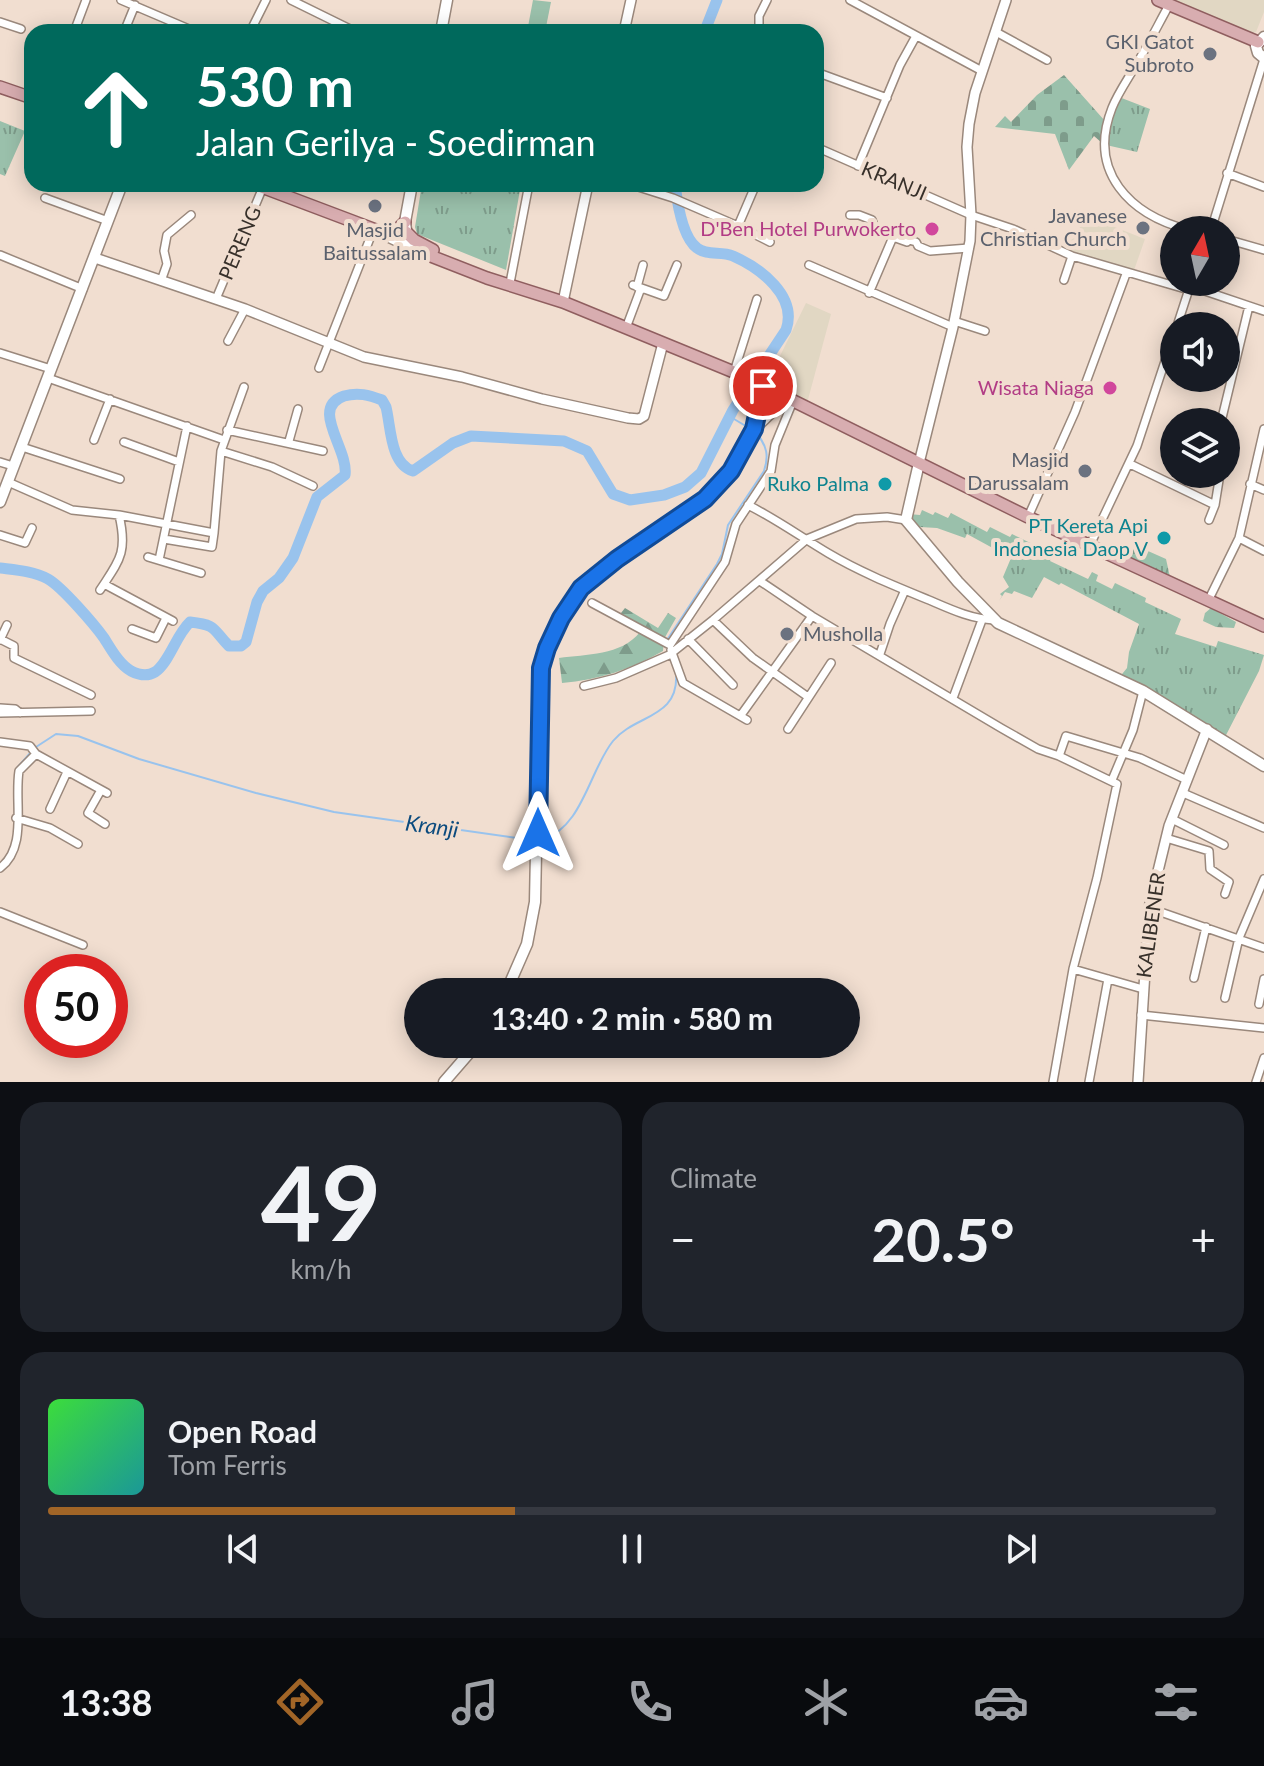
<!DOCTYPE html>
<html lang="en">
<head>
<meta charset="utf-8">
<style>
	:root { --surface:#171b24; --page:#20242c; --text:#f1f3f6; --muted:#9ea1a6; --line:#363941; --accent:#a16527 }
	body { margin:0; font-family:Lato,sans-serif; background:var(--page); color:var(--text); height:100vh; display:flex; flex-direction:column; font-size:30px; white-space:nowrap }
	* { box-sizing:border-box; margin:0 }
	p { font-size:26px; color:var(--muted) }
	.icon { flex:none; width:44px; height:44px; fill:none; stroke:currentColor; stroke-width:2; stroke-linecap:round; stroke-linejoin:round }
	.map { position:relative; height:1082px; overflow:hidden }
	.drawer { display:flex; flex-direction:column; gap:20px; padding:20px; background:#0d0f14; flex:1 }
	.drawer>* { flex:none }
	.hud { position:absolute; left:24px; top:24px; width:800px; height:168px; border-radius:24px; box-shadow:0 4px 20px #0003; background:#00695c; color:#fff; overflow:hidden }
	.needle { width:52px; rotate:9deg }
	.controls { position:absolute; left:1160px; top:216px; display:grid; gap:16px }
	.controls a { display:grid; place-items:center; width:80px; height:80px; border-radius:50%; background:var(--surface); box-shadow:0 4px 20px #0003; font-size:40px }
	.speed { position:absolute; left:24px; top:954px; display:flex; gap:16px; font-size:40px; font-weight:700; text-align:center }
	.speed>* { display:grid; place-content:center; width:104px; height:104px; border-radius:50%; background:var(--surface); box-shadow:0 4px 20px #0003; line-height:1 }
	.speed .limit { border:12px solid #d22; background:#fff; color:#111 }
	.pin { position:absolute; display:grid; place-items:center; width:68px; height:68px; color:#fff; margin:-34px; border:4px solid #fff; border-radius:50%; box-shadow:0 2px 8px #0007 }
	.me { position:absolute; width:88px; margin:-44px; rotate:0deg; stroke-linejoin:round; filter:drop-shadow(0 0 6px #0008) }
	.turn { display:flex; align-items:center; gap:28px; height:168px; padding:0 40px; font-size:36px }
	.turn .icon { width:104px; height:104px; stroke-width:2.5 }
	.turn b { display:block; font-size:56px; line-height:68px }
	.big { font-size:60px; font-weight:700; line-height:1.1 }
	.drawer .card { flex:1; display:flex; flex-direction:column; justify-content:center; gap:12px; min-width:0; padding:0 28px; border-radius:24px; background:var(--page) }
	.drawer .dial { align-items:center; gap:0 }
	.dial b { font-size:104px; line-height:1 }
	.song { display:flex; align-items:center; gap:24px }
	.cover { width:96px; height:96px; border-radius:12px; background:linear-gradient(135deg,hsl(120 70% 55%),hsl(180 70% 35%)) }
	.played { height:8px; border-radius:4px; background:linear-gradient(90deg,var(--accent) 40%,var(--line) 40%) }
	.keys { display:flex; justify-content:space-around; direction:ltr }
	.heat { display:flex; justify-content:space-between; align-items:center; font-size:44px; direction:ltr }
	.drawer .tiles { flex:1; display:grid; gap:20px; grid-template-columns:1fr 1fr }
	.card:last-child { grid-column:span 2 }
	.trip { position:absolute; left:404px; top:978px; width:456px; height:80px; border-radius:40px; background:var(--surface); box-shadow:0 4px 20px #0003; font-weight:700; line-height:80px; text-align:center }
	.dock { display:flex; height:128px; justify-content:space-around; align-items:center; background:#090b0e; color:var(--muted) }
	.dock .icon { width:56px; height:56px }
	.dock .selected { color:var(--accent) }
	.dock b { font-size:36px; color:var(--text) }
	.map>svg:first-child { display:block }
</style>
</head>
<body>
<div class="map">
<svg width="1264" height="1082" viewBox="0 0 1264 1082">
	<defs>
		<pattern id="grass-tufts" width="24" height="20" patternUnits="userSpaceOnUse" patternTransform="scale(2)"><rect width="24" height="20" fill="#9ac0ab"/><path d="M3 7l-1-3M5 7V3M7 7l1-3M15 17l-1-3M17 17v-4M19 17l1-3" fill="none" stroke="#7e9c8b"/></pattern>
		<pattern id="forest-firs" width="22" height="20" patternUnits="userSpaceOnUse" patternTransform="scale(2)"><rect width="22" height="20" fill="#9ac0ab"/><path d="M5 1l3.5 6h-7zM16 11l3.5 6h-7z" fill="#7e9c8b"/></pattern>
		<pattern id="cemetery-stones" width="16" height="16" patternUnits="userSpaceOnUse" patternTransform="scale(2)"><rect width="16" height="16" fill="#9ac0ab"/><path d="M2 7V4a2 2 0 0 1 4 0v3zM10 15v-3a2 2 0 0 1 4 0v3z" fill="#7e9c8b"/></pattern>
	</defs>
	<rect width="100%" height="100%" fill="#f1ded0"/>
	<!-- education -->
	<path fill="#e1d7c3" d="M1158 0H1264V12L1256 32 1242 35Z
		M1084 215 1145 239 1133 273 1056 250 1077 236Z
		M806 303 831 314 806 407 759 385 779 358Z"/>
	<!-- grass -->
	<path fill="url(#grass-tufts)" d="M1119 97 1150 109 1137 152 1106 145 1115 100Z
		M0 121 25 131 5 176 0 174Z
		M422 184H521L506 270 417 234 415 227Z
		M922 510 933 515 935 512 948 518 951 513 987 532 990 527 1010 537 1012 534 1053 554 1050 561 1088 579 1092 572 1098 575 1096 581 1112 589 1115 583 1146 598 1145 602 1181 619 1175 634 1216 647 1218 641 1264 655 1259 671 1224 739 1118 679 1127 668 1129 652 1139 624 1061 583 1059 585 1044 577 1032 598 1014 591 1012 594 1005 592 999 601 1002 596 1000 594 1009 587 1003 577 1011 558 967 534 965 538 937 528 920 527 916 534 909 514 920 515Z
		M1139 547 1166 559 1170 577 1122 554Z"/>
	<!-- forest -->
	<path fill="url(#forest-firs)" d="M625 608 658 628 668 613 676 618 664 639 663 651C631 669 599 680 562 683L559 658C586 654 621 656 640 632L617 618Z
		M1211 608 1236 622 1234 628 1216 627 1203 621 1205 613Z"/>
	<!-- cemetery -->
	<path fill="url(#cemetery-stones)" d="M1064 75 1105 121 1102 143 1094 136 1069 170 1055 134 995 127 1005 116 1011 122 1037 95Z"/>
	<!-- pitch -->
	<path fill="#9ac0ab" d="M533 0 551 2 545 32H527Z"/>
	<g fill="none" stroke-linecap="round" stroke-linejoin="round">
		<!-- stream -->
		<path stroke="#99c3ed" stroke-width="2" d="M729 416 749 428
			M667 640 717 564 722 554 728 525 764 471C769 456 767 446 757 434
			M36 747 56 734 78 736 139 759 256 793 334 812 531 840
			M15 780 17 768 31 752
			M542 840C583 827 589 771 613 741 635 714 680 719 676 672"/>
		<!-- river -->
		<path stroke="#99c3ed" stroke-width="11" d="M702 32 706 28 717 0
			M0 568C16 570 33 571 48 579 62 587 94 624 104 638 111 649 119 664 131 671 139 675 147 677 155 672 169 663 176 635 190 622 218 625 212 629 229 646H241L246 642 257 602 263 591 279 578 293 558 317 497 345 475C349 449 309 408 344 396 358 392 369 395 382 400L386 407C391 427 390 464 413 471L453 443 471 436 564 441 587 451 613 494 630 500 664 495 685 487 701 473 733 410 786 330C798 296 760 268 733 256 721 251 707 256 697 248 682 237 677 201 675 184"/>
		<!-- minor casing -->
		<g stroke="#9a887c" stroke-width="10">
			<path id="minor" d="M121 0 196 32
				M291 0 356 32
				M850 0 982 71
				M1169 5C1158 25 1148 45 1136 65 1128 79 1118 93 1112 108 1087 172 1130 215 1189 230
				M0 22 21 29
				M74 32 86 0
				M124 32 135 5
				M250 32 266 0
				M759 32V16L767 0
				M996 32 1047 60
				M816 72 887 98
				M816 147 971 215 1013 229 1072 256 1189 290
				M858 166 900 65 916 36
				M1227 173 1264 187
				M629 184 673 198 738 226 756 184
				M45 198 108 221
				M850 215H859L872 220 875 228 893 237 869 293
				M738 226 770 242
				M1211 230 1264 59
				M893 237 907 242 909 240 916 242 918 246 930 251 969 248
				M1226 239 1264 250
				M0 255 83 289
				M809 265 953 327
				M1064 280 1072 256
				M161 281 167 264 164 251 167 235 191 215
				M510 283 529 184
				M633 285 664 296 677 265
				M1190 286 1264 311
				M637 287 643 265
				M216 299 263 187
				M954 321 985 331
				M1177 326 1190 286
				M626 328 641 288
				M228 341 245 309
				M0 353 51 369
				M319 368 374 228
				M734 372 757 299
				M48 378 224 440
				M1221 422 1249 306
				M227 430 323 451
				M94 440 110 399
				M289 441 298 409
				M124 442 179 462
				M22 447 120 479
				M221 451 272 467 313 486
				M0 462 13 466
				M1130 464 1215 505 1209 520
				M8 482 72 510 119 515 214 533 221 451 244 387
				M1250 484 1264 490
				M748 505C776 519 801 537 828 553 860 572 895 586 929 600 950 609 971 619 994 620
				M1215 505 1220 474
				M1028 517 1075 412 1126 274
				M0 535 25 543 32 528
				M1239 538 1264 551
				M164 539 212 547 214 533
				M1090 545 1137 446 1174 334
				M148 557 201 573
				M159 560 187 426
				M760 581 812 616 1001 728 1038 749 1059 756 1117 784 1097 878 1073 969 1053 1082
				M104 584 173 621
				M100 590C119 561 128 553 119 515
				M1208 601 1239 538 1264 429
				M592 603 670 645 725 562 736 524 771 471 775 445 793 401
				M713 620 753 658 808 697
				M132 629 156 638 166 618
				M0 639 14 646V658L91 695
				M688 639 733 685
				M0 640 7 625
				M671 650 683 683 747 720
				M880 654 890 624 905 590
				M584 686 616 678 669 655 713 620 807 539 856 519 887 517 906 520
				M953 698 982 620
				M0 708 15 709 20 713
				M0 713 91 711
				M741 715 812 616
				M788 729 831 663
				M0 742 30 746 36 754 107 793
				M1059 756 1066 736 1140 758 1187 780
				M1112 780 1133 730 1143 691
				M101 790 88 813 105 824
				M1183 793 1264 828
				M50 809 67 772
				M16 818 50 828 78 844
				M1172 819 1224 845
				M1166 838 1209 851 1210 869 1229 882 1225 894
				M0 868C28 847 14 803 19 771L36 754
				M1149 908 1264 948
				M0 912 83 945
				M1073 969 1143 989
				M1194 978 1206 927
				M1225 998 1239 938 1264 879
				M1259 1004 1264 979
				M1141 1015 1264 1028
				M1089 1082 1108 979
				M1256 1082 1264 1058"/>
		</g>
		<!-- tertiary casing -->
		<g stroke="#9a887c" stroke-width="12">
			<path id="tertiary" d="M624 32 631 0
				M95 258 245 309 364 357 462 377 542 399 628 418 639 419 644 416 663 343
				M563 302 588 184
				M919 463 953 327 970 241 971 215 967 147 969 124 975 93 1006 0
				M1138 1082 1149 908 1169 826 1207 729"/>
		</g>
		<!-- secondary casing -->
		<g stroke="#9a887c" stroke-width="13">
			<path id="secondary" d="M441 32 447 0
				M1264 37 1256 46 1258 53 1264 58
				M406 230 405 222 412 184
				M385 235 423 253
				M754 429 763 386
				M919 463 906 520 958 582 998 623 1143 691 1264 766
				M0 502 122 184
				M506 992 527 944 535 902 539 703 541 668 547 648 561 618 581 588 617 559 705 499 731 471 754 429 786 398
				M444 1082 477 1044"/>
		</g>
		<!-- primary casing -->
		<g stroke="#8f5e5f" stroke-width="14">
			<path id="primary" d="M1158 0 1258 42
				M0 87 32 98
				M254 184 381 232 392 235 406 232 414 240 433 250
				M389 231 397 230 405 222
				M423 253 487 278 563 302 741 375 1028 517 1264 626"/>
		</g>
		<!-- minor -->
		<use href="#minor" stroke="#fff" stroke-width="7"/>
		<!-- tertiary -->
		<use href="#tertiary" stroke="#fff" stroke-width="9"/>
		<!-- secondary -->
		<use href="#secondary" stroke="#fff" stroke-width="10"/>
		<!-- primary -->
		<use href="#primary" stroke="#d8adb0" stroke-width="11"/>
	</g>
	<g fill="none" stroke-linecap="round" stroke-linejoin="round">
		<!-- route casing -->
		<g stroke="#114b97" stroke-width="20">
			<path id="route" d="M538 833 541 668 547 648 561 618 581 588 617 559 705 499 731 471 754 429 763 386"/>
		</g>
		<!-- route -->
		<use href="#route" stroke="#1a73e8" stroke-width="14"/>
	</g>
	<!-- markers -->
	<g fill="#6b7280" stroke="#f1ded0" stroke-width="3">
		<circle cx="1210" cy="54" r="8"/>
		<circle cx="375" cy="206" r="8"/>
		<circle cx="1143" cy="228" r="8"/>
		<circle cx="1085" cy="471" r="8"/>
		<circle cx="787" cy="634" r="8"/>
	</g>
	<g fill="#d1479c" stroke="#f1ded0" stroke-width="3">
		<circle cx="932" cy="229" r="8"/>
		<circle cx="1110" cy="388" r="8"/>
	</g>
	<g fill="#0f9aa8" stroke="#f1ded0" stroke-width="3">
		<circle cx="885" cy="484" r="8"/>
		<circle cx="1164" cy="538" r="8"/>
	</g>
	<g text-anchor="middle" stroke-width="8" stroke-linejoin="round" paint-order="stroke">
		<!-- worship labels -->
		<g font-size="20" fill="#5b616d" stroke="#f1ded0" text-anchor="end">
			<text x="1194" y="49">GKI Gatot<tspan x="1194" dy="23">Subroto</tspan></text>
			<text x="1127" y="223">Javanese<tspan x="1127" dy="23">Christian Church</tspan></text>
			<text x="375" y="237" text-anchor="middle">Masjid<tspan x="375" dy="23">Baitussalam</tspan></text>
			<text x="1069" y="467">Masjid<tspan x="1069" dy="23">Darussalam</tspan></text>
			<text x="803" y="641" text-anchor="start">Musholla</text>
		</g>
		<!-- street labels -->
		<g font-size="20" fill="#37302a" stroke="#f1ded0">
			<text transform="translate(894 181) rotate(23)" y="7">KRANJI</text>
			<text transform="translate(240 243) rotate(-67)" y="7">PERENG</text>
			<text transform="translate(1151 925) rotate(-82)" y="7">KALIBENER</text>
		</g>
		<!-- hotel labels -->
		<g font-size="20" fill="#b23c85" stroke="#f1ded0" text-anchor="end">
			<text x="916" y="236">D'Ben Hotel Purwokerto</text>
			<text x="1094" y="395">Wisata Niaga</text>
		</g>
		<!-- culture labels -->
		<g font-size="20" fill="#0d838f" stroke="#f1ded0" text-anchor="end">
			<text x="869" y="491">Ruko Palma</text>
			<text x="1148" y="533">PT Kereta Api<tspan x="1148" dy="23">Indonesia Daop V</tspan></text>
		</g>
		<!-- water labels -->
		<g font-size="22" font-style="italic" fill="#0c4b7e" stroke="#f1ded0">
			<text transform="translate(432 826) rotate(8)" y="8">Kranji</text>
		</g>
	</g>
</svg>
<div class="controls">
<a><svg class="needle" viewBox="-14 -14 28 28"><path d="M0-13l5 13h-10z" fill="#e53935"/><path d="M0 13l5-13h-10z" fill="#9ea1a6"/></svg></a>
<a><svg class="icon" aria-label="sound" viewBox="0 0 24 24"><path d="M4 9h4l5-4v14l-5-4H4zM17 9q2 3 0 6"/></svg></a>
<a><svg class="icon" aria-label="layers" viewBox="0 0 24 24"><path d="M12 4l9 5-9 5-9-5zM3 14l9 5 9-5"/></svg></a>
</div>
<div class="speed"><div class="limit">50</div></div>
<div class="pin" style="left:763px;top:386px;background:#d93025"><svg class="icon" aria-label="arrive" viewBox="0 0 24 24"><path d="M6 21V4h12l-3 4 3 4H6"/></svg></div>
<svg class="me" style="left:538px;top:833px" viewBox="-20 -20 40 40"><path d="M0-17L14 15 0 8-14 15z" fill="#1a73e8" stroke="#fff" stroke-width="4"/></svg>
<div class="trip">13:40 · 2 min · 580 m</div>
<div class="hud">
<div class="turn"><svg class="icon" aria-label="ahead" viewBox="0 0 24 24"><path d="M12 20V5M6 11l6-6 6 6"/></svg><div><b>530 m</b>Jalan Gerilya - Soedirman</div></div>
</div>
</div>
<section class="drawer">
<div class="tiles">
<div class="card dial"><b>49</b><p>km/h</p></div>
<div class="card"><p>Climate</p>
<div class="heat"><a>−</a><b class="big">20.5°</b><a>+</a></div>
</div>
<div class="card">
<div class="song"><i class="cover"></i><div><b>Open Road</b><p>Tom Ferris</p></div></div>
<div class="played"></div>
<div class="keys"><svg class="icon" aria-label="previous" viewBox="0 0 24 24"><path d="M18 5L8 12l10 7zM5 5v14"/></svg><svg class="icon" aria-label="pause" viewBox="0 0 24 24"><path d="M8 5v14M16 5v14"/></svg><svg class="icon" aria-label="next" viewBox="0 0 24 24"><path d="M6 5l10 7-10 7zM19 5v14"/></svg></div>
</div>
</div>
</section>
<nav class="dock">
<b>13:38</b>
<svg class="icon selected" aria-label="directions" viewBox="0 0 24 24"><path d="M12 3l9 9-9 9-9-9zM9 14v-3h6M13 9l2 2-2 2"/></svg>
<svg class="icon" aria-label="music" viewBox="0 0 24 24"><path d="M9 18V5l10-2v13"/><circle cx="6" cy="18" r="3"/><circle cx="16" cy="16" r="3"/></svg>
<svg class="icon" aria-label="phone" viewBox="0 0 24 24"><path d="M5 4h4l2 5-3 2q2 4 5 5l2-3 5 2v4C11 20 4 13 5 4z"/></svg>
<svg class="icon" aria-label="climate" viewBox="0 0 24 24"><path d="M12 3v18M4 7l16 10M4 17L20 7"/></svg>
<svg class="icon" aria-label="car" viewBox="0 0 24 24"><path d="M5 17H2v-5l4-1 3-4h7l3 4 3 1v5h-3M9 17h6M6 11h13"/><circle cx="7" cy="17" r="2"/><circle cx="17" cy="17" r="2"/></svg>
<svg class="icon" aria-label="filters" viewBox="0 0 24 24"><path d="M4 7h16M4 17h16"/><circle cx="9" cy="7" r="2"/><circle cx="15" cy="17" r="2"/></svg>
</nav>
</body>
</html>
